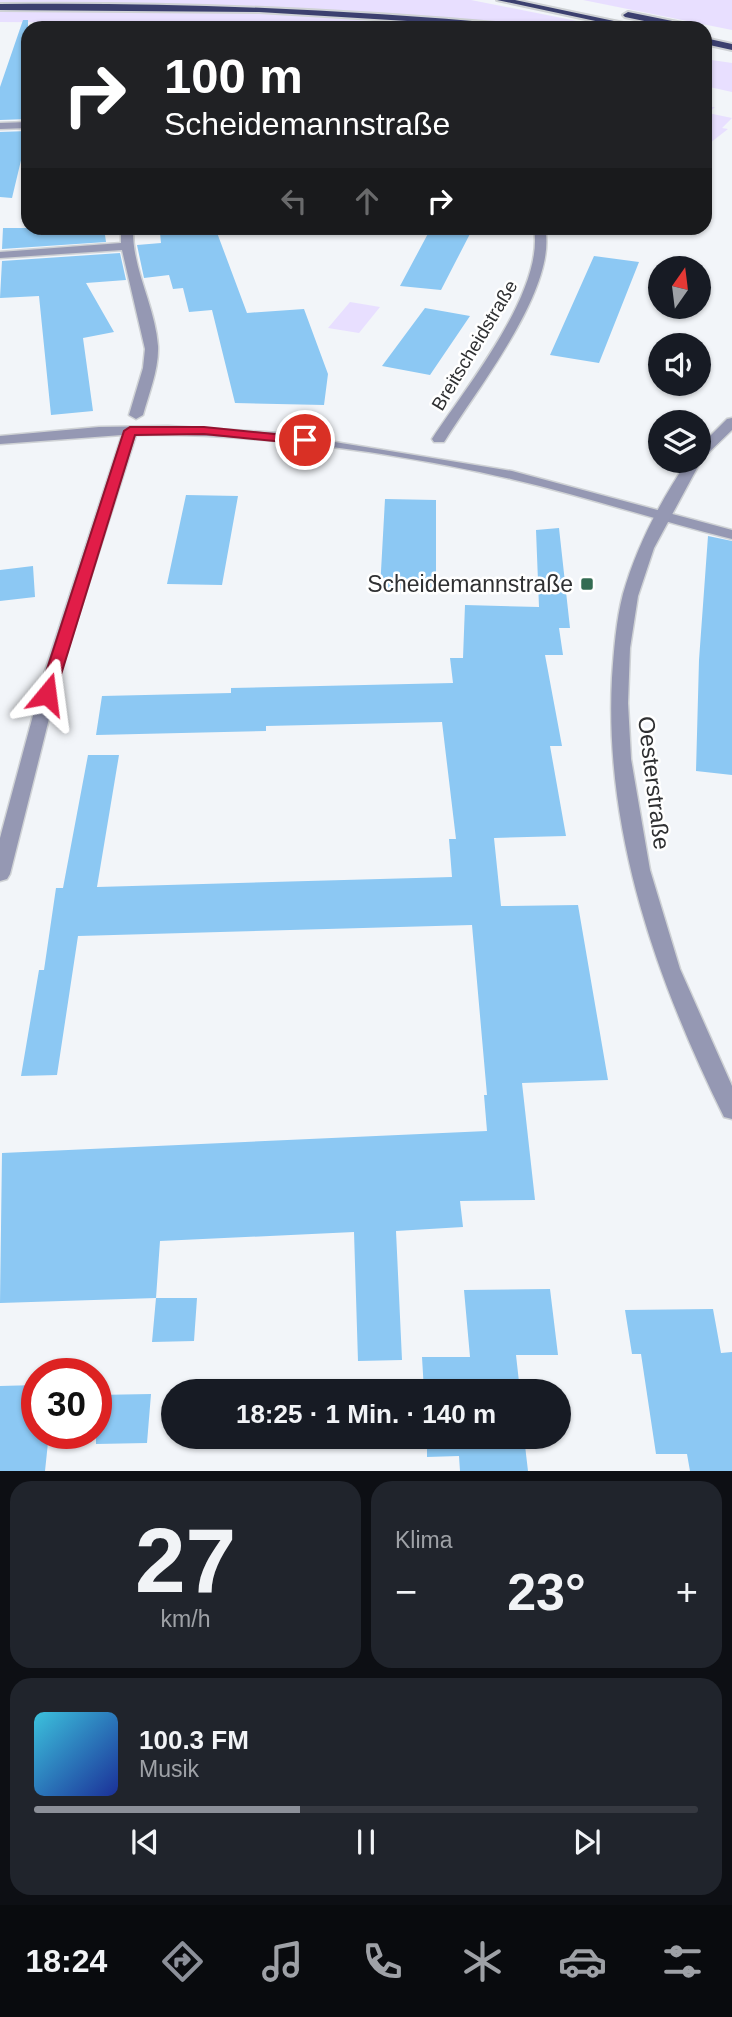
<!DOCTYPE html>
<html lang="de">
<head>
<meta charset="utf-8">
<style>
	:root { --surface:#171b24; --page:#20242c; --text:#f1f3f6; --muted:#9ea1a6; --line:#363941; --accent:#8c9099 }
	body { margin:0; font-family:Helvetica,sans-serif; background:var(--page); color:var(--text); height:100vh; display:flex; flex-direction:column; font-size:26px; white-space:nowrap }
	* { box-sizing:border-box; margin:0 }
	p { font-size:23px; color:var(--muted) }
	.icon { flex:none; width:38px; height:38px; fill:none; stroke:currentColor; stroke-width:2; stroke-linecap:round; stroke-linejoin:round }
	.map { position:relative; height:1471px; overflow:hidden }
	.side { display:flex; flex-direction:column; gap:10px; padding:10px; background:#0d0f14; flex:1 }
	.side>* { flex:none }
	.top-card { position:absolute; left:21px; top:21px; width:691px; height:214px; border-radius:21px; box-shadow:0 2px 5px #0004; background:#202124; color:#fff; overflow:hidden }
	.needle { width:46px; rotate:14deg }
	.buttons { position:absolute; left:648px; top:256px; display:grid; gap:14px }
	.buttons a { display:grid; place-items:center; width:63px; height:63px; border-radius:50%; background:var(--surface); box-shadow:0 2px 5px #0004; font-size:35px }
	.speed { position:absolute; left:21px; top:1358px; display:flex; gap:14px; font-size:35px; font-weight:700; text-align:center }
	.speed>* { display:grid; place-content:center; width:91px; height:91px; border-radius:50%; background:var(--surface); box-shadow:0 2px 5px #0004; line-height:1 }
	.speed .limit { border:10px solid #d22; background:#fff; color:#111 }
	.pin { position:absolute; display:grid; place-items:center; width:60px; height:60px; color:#fff; margin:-30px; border:4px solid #fff; border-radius:50%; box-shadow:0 2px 7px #0007 }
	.me { position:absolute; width:77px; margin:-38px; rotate:16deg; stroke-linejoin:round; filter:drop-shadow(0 0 5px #0008) }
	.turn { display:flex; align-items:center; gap:24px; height:147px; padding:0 28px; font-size:32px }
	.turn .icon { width:91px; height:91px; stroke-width:2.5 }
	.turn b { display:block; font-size:49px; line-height:60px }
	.lanes { display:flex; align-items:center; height:66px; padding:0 28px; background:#0003; justify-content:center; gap:35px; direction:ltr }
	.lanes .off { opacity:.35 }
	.big { font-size:52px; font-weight:700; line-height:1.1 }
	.side .widget { flex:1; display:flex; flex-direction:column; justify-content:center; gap:10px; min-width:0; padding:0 24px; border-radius:21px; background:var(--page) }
	.side .dial { align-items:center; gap:0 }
	.dial b { font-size:91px; line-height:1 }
	.song { display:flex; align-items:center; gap:21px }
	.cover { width:84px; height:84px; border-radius:10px; background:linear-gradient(135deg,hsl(190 70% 55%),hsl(230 70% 35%)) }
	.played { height:7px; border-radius:4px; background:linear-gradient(90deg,var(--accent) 40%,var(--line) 40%) }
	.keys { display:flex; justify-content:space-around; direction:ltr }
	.heat { display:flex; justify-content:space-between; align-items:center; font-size:38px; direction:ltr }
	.side .tiles { flex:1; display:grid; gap:10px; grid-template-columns:1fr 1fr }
	.widget:last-child { grid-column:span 2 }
	.trip { position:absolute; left:161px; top:1379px; width:410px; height:70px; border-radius:35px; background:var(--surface); box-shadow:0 2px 5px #0004; font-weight:700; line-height:70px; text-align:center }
	.dock { display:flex; height:112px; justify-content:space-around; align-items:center; background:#090b0e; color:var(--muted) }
	.dock .icon { width:49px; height:49px }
	.dock .current { color:var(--accent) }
	.dock b { font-size:32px; color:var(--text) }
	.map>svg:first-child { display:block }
</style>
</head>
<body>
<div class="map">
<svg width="732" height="1471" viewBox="0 0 732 1471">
	<rect width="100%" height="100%" fill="#f2f5f9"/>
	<!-- green -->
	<path fill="#e8dfff" d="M0 0H471L612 28H543L393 14 233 5 0 4Z
		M583 0H732V30Z
		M0 10C151 5 305 14 455 28H257L126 23 0 22Z
		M705 59 732 63V92L705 86Z
		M705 107H715L708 113 732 118 722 128 728 129 710 143 705 142Z
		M350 302 380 307 359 333 328 328Z"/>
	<!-- building -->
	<path fill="#8cc8f3" d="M23 20H28V119L0 120V87Z
		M28 131 12 198 0 197V132Z
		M3 228H104L106 242 2 249Z
		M431 228H473L441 290 400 286Z
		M216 230 247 313 304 309 328 374 324 405 235 403 212 310 189 312 183 288 173 289 169 275 144 278 137 245 161 243 160 233Z
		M120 253 126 280 86 283 114 332 83 338 93 411 51 415 39 296 0 298 2 261Z
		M594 256 639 262 599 363 550 355Z
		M425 308 470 316 430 375 382 366Z
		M186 495 238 496 222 585 167 584Z
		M385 499 436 500V590L380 589Z
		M559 528 570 628H559L563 655H545L562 746H550L566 836 494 838 501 906 578 905 608 1080 522 1083 535 1200 460 1201 463 1227 396 1231 402 1360 358 1361 354 1232 160 1241 156 1298 0 1303 2 1153 487 1131 484 1095H487L472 925 78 936 57 1075 21 1076 39 970H44L56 888H63L88 755H119L97 887 452 877 449 839H456L442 722 266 726V731L96 735 102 696 231 693V688L453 683 450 658H463L465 605 539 607 536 530Z
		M708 536 732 541V775L696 771 699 660Z
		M33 566 35 597 0 601V570Z
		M550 1289 558 1355H516L520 1391H424L422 1357H470L464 1290Z
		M156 1298H197L194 1341 152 1342Z
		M713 1309 721 1353 732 1352V1471H690L687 1454H656L641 1354H632L625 1310Z
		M37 1385V1433H49L45 1471H0V1386Z
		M151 1394 147 1443 96 1444V1395Z
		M427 1437H524L528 1471H460L459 1456 427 1457Z"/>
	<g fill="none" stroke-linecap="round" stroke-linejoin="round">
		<!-- minor casing -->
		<g stroke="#cfd2d5" stroke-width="3">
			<path id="minor" d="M28 122V128L0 129V123Z
				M121 228H133C132 270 155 305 158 346 159 369 149 393 143 415L136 419 129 415 143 368 145 349 122 250 0 258V252L121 243Z
				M534 228H545C558 287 478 388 446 439L444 442H434L432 439C466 387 545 291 534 228Z
				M168 426 280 433 512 471 732 530V539C658 521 585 496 511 479 394 452 256 433 136 435L61 671 10 874 7 879 0 881V838L45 671 122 435 0 444V436L99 427Z"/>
		</g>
		<!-- tertiary casing -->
		<g stroke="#cfd2d5" stroke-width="3">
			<path id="tertiary" d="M732 418V430L702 459 654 548 638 596 630 648 628 703 631 759 650 870 680 969 732 1086V1119L724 1117C657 981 604 832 612 678 614 650 616 621 623 594 637 545 660 502 688 460H698V448L727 419Z"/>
		</g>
		<!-- trunk casing -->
		<g stroke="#cfd2d5" stroke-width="4">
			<path id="trunk" d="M497 0H515L647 28H628Z
				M0 4C173 2 345 9 518 25L523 28 259 12 0 10Z
				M628 12 692 25 697 28H678L625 17 623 15Z
				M705 38 732 44V50L705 44Z"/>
		</g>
		<!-- minor -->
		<use href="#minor" fill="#9598b3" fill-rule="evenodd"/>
		<!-- tertiary -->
		<use href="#tertiary" fill="#9598b3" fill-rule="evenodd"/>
		<!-- trunk -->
		<use href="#trunk" fill="#3c406f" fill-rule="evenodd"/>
	</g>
	<!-- route -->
	<path fill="#e11d48" stroke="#92132f" stroke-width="2" d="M130 427H204L305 437 311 440 305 444 204 434 135 435 55 694 47 699 41 697 39 694 124 431Z"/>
	<!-- markers -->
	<rect fill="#336b52" stroke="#fff" stroke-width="2.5" x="580" y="577" width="14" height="14" rx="3.5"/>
	<g text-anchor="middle" stroke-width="5" stroke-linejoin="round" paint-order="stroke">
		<!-- far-street labels -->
		<g font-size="19" fill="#2f3032" stroke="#fff">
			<text transform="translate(474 345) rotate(-59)" y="7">Breitscheidstraße</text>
		</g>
		<!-- poi labels -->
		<g font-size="23" fill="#2f3032" stroke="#fff" text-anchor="end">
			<text x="573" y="592">Scheidemannstraße</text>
		</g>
		<!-- street labels -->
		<g font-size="23" fill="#2f3032" stroke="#fff">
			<text transform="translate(654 783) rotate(83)" y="8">Oesterstraße</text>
		</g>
	</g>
</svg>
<div class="buttons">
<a><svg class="needle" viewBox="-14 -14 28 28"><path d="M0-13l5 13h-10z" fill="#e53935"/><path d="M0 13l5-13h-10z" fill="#9ea1a6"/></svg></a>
<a><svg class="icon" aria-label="sound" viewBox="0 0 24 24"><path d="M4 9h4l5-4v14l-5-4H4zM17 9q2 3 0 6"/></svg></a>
<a><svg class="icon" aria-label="layers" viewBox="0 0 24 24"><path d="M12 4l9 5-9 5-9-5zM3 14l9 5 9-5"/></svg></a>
</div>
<div class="speed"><div class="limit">30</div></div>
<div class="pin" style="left:305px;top:440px;background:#d93025"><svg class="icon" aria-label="arrive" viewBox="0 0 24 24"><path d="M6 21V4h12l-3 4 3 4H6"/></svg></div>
<svg class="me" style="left:47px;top:694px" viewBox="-20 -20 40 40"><path d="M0-17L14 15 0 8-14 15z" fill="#e11d48" stroke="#fff" stroke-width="4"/></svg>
<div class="trip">18:25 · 1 Min. · 140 m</div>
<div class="top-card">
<div class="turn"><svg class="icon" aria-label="right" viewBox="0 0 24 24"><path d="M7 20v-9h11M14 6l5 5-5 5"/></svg><div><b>100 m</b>Scheidemannstraße</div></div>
<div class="lanes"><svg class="icon off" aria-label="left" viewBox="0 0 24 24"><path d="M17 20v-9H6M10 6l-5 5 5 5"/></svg><svg class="icon off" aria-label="ahead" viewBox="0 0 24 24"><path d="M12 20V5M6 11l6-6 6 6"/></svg><svg class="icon" aria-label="right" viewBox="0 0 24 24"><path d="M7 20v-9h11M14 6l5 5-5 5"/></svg></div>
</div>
</div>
<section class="side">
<div class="tiles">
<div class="widget dial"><b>27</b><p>km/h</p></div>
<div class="widget"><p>Klima</p>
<div class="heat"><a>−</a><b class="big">23°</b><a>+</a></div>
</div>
<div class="widget">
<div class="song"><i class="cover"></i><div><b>100.3 FM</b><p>Musik</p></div></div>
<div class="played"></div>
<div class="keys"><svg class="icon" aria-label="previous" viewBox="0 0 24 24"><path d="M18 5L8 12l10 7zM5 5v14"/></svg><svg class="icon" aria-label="pause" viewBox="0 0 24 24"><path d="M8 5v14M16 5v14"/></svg><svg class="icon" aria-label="next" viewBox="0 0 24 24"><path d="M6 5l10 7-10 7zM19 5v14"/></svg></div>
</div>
</div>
</section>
<nav class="dock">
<b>18:24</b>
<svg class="icon current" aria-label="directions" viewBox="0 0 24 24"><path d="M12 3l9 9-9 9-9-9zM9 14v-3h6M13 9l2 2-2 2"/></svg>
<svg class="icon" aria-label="music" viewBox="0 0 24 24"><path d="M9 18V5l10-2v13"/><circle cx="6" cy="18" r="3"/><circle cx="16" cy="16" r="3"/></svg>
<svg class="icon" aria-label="phone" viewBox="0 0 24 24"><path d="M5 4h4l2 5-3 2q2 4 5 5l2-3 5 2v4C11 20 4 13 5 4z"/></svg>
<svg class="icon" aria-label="climate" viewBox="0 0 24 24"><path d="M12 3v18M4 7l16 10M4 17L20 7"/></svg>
<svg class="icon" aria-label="car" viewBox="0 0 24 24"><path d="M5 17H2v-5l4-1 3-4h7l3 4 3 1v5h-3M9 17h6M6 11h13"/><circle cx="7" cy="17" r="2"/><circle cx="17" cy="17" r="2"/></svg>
<svg class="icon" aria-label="filters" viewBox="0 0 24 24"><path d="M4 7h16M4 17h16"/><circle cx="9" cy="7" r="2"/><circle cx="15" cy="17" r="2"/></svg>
</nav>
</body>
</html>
